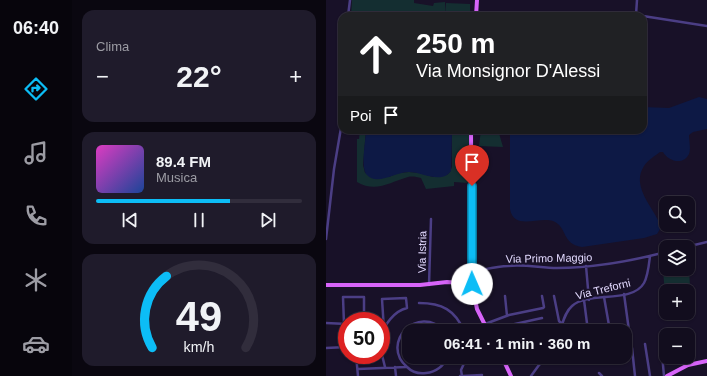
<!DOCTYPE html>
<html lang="it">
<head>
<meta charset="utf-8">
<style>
	:root { --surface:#120d1e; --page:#1f1b2b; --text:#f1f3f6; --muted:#9c9ca4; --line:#312d3c; --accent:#0cbdf6 }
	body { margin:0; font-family:Helvetica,sans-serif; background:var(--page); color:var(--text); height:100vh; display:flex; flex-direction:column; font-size:15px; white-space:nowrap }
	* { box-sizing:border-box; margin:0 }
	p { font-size:13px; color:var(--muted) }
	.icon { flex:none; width:22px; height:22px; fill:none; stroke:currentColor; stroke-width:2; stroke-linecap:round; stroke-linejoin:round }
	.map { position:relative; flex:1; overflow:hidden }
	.panel { display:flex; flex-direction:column; gap:10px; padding:10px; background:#0a0710; width:254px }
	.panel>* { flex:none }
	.hud { position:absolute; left:12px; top:12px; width:309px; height:122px; border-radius:12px; box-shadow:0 1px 3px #0004,0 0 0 1px var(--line); background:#202124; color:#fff; overflow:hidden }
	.fabs { position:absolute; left:333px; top:196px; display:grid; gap:8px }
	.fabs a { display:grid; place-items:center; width:36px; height:36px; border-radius:8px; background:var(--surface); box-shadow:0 1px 3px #0004,0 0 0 1px var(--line); font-size:20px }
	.speed { position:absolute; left:12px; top:312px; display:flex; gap:8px; font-size:20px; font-weight:700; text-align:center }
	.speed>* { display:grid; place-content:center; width:52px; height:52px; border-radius:50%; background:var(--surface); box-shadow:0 1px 3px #0004,0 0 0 1px var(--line); line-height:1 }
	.speed .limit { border:6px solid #d22; background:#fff; color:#111 }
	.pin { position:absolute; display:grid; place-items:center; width:34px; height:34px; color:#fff; margin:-41px -17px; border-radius:50% 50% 50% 0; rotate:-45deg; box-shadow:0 0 4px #0007 }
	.pin .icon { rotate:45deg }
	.me { position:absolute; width:44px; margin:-22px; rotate:359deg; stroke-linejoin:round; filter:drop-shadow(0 0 3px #0008) }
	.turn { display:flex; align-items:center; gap:14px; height:84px; padding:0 12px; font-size:18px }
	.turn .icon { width:52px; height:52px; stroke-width:2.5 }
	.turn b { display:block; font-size:28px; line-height:34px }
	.then { display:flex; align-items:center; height:38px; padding:0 12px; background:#0003; gap:8px; font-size:15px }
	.big { font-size:30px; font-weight:800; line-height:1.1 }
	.panel .widget { flex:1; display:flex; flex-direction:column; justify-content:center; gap:6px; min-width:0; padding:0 14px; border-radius:12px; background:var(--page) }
	.panel .dial { align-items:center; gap:0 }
	.dial svg { height:104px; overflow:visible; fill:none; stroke:var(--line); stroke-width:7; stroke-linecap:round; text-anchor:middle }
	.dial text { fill:var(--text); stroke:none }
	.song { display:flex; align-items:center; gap:12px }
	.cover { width:48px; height:48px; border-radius:6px; background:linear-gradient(135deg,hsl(310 70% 55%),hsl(220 70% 35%)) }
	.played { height:4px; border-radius:2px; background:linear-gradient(90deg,var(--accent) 65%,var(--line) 65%) }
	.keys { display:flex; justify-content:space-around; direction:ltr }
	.heat { display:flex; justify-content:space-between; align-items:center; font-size:22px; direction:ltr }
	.trip { position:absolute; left:76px; top:324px; width:230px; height:40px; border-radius:12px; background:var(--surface); box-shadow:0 1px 3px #0004,0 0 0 1px var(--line); font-weight:800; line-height:40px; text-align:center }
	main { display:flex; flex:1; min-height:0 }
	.tabs { display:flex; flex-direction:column; width:72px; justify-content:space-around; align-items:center; background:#07050c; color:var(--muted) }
	.tabs .icon { width:28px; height:28px }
	.tabs .active { color:var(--accent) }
	.tabs b { font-size:18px; color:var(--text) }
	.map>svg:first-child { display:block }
</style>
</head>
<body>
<main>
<nav class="tabs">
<b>06:40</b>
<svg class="icon active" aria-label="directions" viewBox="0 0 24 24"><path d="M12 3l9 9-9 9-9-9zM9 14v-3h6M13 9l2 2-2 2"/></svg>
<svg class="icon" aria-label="music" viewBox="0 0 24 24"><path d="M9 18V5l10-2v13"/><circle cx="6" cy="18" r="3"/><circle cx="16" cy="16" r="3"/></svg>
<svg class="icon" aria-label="phone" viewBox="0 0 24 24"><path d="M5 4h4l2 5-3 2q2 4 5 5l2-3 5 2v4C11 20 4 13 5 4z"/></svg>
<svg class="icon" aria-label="climate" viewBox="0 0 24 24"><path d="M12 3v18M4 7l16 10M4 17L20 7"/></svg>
<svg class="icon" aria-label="car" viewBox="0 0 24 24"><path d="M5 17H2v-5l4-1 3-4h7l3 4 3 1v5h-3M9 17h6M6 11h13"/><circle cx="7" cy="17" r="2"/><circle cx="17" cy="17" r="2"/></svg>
</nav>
<section class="panel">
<div class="widget"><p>Clima</p>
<div class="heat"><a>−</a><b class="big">22°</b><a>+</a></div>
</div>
<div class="widget">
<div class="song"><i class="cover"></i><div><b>89.4 FM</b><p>Musica</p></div></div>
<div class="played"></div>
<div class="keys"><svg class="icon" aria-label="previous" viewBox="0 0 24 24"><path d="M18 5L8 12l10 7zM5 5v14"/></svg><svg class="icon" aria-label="pause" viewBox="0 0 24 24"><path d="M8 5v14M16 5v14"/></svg><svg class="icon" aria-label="next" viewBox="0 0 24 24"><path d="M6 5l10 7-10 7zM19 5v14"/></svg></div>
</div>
<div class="widget dial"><svg viewBox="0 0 100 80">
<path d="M14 69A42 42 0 1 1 86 69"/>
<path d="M14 69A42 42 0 0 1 25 14" stroke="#0cbdf6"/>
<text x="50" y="56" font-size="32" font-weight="700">49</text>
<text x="50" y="72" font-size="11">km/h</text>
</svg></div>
</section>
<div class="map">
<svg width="381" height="376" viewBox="0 0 381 376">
	<rect width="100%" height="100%" fill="#181128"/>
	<!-- green -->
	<path fill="#142e31" d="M26 0H88V3L107 6 108 3 119 2V16H25Z
		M120 3 144 4V14H119Z
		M34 130H40L37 165 39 173 63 177 72 173 83 172 94 173 107 177 121 175 124 172 126 167V130H143V183L128 182V186L100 189 95 178C91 177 86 176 82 177 64 182 50 193 31 182V139H33Z
		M155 130H172L177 147 153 146Z
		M337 271H350L351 273 363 272 364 285 353 286V291H340L339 293Z"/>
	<!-- water -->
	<path fill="#0d1945" d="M373 97 381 99V129L367 132 363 135C363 140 365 149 363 154 357 166 342 161 337 152H334C329 156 322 160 318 166 305 186 326 206 334 224V229L331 234 318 238 256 247C235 244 242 227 227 221 213 216 188 231 184 209V130H317V107L343 108Z
		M40 130H126L125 171C115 185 95 171 82 172 70 172 51 186 41 175 34 168 40 140 40 130Z"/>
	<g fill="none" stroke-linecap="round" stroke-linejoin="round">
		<!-- minor -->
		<path stroke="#4b3e85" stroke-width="2.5" d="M311 0 310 15 315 16
			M22 16 24 0
			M317 16 381 26
			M0 239 8 169 16 122
			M360 247 381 242
			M260 266 263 300
			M146 272C158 270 170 266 182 266 199 264 215 268 231 268 267 268 305 261 340 252
			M103 285 105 219
			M298 294 304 338
			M179 296 181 316
			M228 296 233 321 236 324
			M278 297 284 331
			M258 300 262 331
			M93 303C116 303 129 310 138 331
			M0 323 21 324
			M18 324 17 297H38V321
			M159 324 183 315 217 308 218 307 216 296
			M162 330 216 318
			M118 331C93 303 53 343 81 367 86 372 93 374 100 373 110 372 118 366 121 357
			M141 331 160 328
			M234 331C237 322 239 312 246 306 262 291 306 304 318 283 322 276 323 264 324 256
			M55 337C58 325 68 311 81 308L80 298 56 299 58 330
			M319 344 324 376
			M0 348 21 347
			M306 348 309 376
			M55 351 59 367
			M336 354 338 376
			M30 355 32 376
			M69 367 70 376
			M32 369 80 367
			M273 373 276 376
			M134 376H136L135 370 141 357
			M136 376 156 375
			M205 376 213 365 221 357"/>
		<!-- major -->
		<path stroke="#d764f9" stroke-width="4" d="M150 16 151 0
			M145 130 146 284 151 309 162 331
			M0 285H94L121 282 146 284
			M176 357 185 376
			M341 376 362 365 381 361"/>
	</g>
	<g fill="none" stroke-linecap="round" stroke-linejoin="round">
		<!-- route casing -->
		<g stroke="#087ba0" stroke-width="10">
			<path id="route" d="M146 186V284"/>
		</g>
		<!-- route -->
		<use href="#route" stroke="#0cbdf6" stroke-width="7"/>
	</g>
	<g text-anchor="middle" stroke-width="4" stroke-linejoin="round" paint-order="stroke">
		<!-- street labels -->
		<g font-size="11" fill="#e2d9fe" stroke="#181128">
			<text transform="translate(96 252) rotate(-89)" y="4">Via Istria</text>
			<text transform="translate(223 258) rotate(-1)" y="4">Via Primo Maggio</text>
			<text transform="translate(277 289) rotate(-14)" y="4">Via Treforni</text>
		</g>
	</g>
</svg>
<div class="fabs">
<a><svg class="icon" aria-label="search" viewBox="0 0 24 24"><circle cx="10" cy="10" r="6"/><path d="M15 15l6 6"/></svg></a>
<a><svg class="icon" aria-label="layers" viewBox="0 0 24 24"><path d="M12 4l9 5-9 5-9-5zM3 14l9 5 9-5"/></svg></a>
<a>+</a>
<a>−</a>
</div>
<div class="speed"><div class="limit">50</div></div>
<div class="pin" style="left:146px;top:186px;background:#d93025"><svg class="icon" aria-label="arrive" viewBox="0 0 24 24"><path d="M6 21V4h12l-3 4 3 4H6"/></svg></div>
<svg class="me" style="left:146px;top:284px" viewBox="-20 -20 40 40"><circle r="19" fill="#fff"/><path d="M0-13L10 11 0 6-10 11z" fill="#0cbdf6"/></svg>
<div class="trip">06:41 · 1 min · 360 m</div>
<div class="hud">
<div class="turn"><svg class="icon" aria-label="ahead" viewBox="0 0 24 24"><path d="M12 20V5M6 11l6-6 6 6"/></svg><div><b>250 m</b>Via Monsignor D'Alessi</div></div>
<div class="then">Poi<svg class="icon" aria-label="arrive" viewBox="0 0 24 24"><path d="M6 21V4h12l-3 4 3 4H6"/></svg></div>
</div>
</div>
</main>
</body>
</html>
